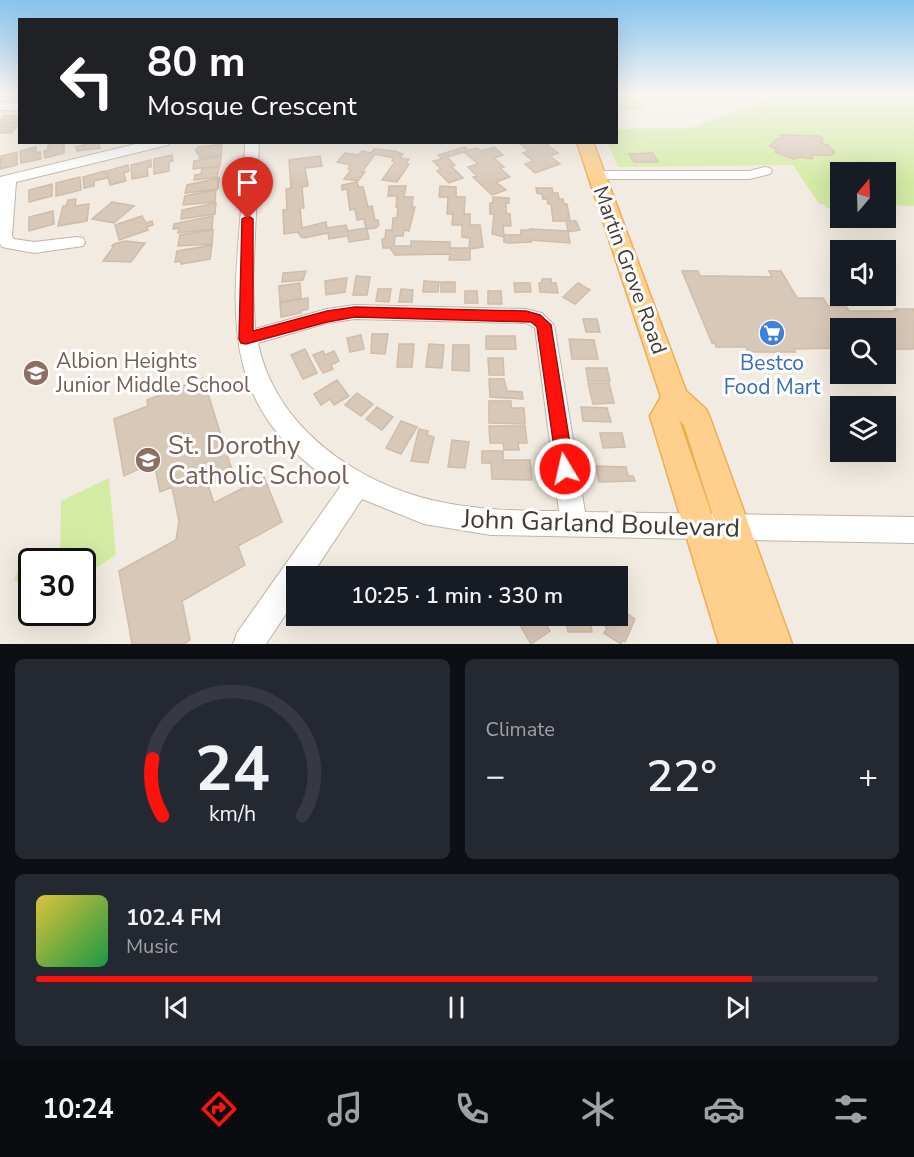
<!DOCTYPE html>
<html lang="en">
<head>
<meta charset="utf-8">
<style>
	:root { --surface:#171b24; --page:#242831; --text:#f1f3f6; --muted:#9ea1a6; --line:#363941; --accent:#ff120b }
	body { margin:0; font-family:"Nunito Sans",sans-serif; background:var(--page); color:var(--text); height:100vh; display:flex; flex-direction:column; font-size:22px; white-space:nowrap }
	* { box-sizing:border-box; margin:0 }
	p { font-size:20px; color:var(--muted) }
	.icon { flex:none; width:33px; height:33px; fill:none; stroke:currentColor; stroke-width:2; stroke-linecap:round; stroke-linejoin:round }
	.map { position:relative; height:644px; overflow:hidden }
	.drawer { display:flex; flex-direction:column; gap:15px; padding:15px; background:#0d0f14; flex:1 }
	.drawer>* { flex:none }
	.top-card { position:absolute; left:18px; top:18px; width:600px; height:126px; border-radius:0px; box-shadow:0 6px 24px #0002; background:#202124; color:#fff; overflow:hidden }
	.needle { width:39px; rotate:19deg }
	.tools { position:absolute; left:830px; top:162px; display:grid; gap:12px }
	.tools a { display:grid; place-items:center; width:66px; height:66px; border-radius:0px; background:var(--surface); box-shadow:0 6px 24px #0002; font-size:30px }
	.speed { position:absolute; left:18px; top:548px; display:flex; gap:12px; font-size:30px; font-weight:700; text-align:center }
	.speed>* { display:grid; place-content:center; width:78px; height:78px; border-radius:50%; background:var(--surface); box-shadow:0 6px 24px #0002; line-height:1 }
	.speed .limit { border:3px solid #111; border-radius:9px; background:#fff; color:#111 }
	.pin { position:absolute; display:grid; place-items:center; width:51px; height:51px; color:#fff; margin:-62px -26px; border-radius:50% 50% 50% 0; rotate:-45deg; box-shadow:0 0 6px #0007 }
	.pin .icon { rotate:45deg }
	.me { position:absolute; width:66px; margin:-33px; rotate:351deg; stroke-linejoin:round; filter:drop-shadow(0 0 4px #0008) }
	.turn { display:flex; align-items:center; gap:21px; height:126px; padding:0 30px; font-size:27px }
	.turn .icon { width:78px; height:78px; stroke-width:2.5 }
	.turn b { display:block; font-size:42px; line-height:51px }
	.big { font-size:45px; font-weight:600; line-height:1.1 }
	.drawer .tile { flex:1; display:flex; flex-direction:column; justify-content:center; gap:9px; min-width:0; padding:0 21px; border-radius:9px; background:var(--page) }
	.drawer .dial { align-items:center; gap:0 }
	.dial svg { height:156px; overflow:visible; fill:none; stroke:var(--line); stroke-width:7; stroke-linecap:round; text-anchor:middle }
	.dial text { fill:var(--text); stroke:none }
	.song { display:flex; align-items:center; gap:18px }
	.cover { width:72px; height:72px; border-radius:9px; background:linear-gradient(135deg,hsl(50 70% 55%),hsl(140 70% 35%)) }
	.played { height:6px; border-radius:3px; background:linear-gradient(90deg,var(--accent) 85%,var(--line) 85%) }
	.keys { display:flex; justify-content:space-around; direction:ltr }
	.heat { display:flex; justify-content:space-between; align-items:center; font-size:33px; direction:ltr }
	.drawer .tiles { flex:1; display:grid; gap:15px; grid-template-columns:1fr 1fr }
	.tile:last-child { grid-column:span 2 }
	.trip { position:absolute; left:286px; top:566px; width:342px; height:60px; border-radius:0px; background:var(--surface); box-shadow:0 6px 24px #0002; font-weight:600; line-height:60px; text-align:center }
	.menu { display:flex; height:96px; justify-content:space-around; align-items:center; background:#090b0e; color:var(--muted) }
	.menu .icon { width:42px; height:42px }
	.menu .selected { color:var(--accent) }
	.menu b { font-size:27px; color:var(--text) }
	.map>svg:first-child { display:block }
</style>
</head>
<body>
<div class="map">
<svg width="914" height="644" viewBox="0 0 914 644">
	<rect width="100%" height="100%" fill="#f2ebe1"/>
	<!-- green -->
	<path fill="#d4eba5" d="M914 93V206L885 205V172H840V208H827L824 204H819L793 165 618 167 608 143 616 142 617 129 692 128 776 96Z
		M617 97 640 99 645 110H617Z
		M109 478 116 555 83 576 82 561H60L61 501Z
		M30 549H47L41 561H32L31 577C26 582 21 584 14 580L27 551Z"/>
	<!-- building -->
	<path fill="#d8c8b8" stroke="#d0bca8" stroke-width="1.5" d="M20 115 19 123 0 122 3 116Z
		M20 123 11 133H0L1 123Z
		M780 135 820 136 823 140 820 142 829 146 835 152 832 155H813L812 159 801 157 793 159 775 152 777 150 770 146 778 138H783Z
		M64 142V153L45 158 44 151 48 150V145Z
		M83 142H98L100 148 77 151 76 147 84 145Z
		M552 142 547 145 558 153 550 156 560 164 535 173 525 164 533 161 523 153 529 151 519 143Z
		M222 144 221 155 199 158 200 154H197V150L195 151 198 147Z
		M36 147V153L40 152 41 159 21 163 20 151Z
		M464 147 469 150 477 148 481 151 494 147 503 155 494 158 504 167 500 168 510 177 496 182 506 190 492 195 473 177 477 176 468 167 478 164 464 152 447 157 455 165 451 166 463 178 449 183 437 171 441 169 433 161 442 159 438 155Z
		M374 149 395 151 403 154 400 158 409 159 406 164H409L397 182 382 180 395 162 392 161 394 158 375 154 362 172H365L358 181 344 179 351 170 348 169 351 165 337 162 345 153 358 155 362 151 371 153Z
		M17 152V165L0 169 1 156Z
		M653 153 658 162H634L629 154Z
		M172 155 173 161 169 162V171L154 174V159Z
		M221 156 220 166 193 169 194 161Z
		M320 156 322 166 305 168 308 186 302 187 304 208H300L302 228 326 222 327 228 346 225 348 231 366 228 364 219 357 220 355 209 350 210 347 189 342 190V185L357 182 359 187H363L368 207 372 206 375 220H378L379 225 376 228 367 229 369 239 349 242 348 236 329 239 328 233 304 238 301 237 298 232 284 234 283 210H287L286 189 291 188 289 160Z
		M151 160V167L147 168 148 176 132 179 131 165Z
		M128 165 129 171 124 173 126 181 110 185 107 171Z
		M219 167 217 177 194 180 195 175 201 174 202 169Z
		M105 171 107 178 94 181V186L84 188 83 177Z
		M80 177 81 190 56 196V183Z
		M219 178 218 189 185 193 187 185Z
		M52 184V196L29 202V190Z
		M389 186H406L404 197H413L412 207H415L409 231 404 230 403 236H395L394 246H411V241L450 242V248H469L470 238 462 237V225H452L453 214H447L448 197H439L440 186 456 187V197H465L464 214H470V225H480L483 247 470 249V260H449L450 254 395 255 390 248H383L382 239H385L386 230H392L393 218H397L398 207H396L397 196H388Z
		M536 188H552L553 193H558L559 199H563L564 204H567L570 221H576L580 230 568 232 570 243 531 240V242L508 243 504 242V237L492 234 494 214H490V203H493V197L509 198V203H506V213L510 214 511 226H503L504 235H521V230H530V229L568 231 566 221H553L551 204H548L547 199H543L542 194 537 193Z
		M216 190 215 202 183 205 185 196Z
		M76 199 75 206 89 204 87 221 58 226 63 206H66L68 200Z
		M112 202 134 206 114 223 92 219Z
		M216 203 215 214 181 219 182 210Z
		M53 211 54 224 29 231V217Z
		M142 216 146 223 152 221 153 225 147 227 148 230 119 240 115 225Z
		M213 216 212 229 178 233 179 228 173 229 174 224Z
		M213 230 212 244 178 246 180 235Z
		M125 241 145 243 131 262 103 261 114 246H112L114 244Z
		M212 245 210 259 181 264V261L175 262 177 251Z
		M306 271 303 280 282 282 283 273Z
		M682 271H698L700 276H717L772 277 769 271H781L797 298H823L828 306H846L849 311H897L895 309H914V349H885V328H840V348L794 349 795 352H748L746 347H716L715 343H712Z
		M356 276 370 277 367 295H353Z
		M347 278 345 292 326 295 325 281Z
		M542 279H551V283H556L558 293 540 292 539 283H542Z
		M424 281 439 282 438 292H423Z
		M441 282H455V292H441Z
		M300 283 301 298 280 302 279 286Z
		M514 283H530L531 292H515Z
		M578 283 590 290 575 304 563 297Z
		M378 289H391L389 302 376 301Z
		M401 289 413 290 412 302H399Z
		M465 291H477L478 303H465Z
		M488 291H501L502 304H488Z
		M308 298V309L301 311V313L281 317 280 303Z
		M583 319H597L600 332H586Z
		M372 334H388L385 354 371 353Z
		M361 335 364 349 350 352 347 338Z
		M486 336H515L516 349H486Z
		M569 339 594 340 598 359H572Z
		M399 344H414L412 367H397Z
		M429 344 444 345 442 368 426 367Z
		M453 345H469V371L452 370Z
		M305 349 317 373 303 379 291 355Z
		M323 351 325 355 334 351 339 361 331 365 333 369 323 373 313 355Z
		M488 358H503L504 375H489Z
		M586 368H607L610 381H588Z
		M203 378 233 473 208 485 214 503 264 477 282 522 238 546 245 565 182 601 190 640 184 644H132L119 571 176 540 179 521 172 487 160 492 154 462 124 476 114 419 148 406 147 400Z
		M489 379H504L507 391 522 392 523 399 490 397Z
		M337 380 349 396 334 405 330 399 321 405 314 394Z
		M588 383H609L614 403 593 404Z
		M357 393 373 404 361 416 345 405Z
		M489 401H511V408H524L525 424 489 423Z
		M377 407 393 417 382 430 366 419Z
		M581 407 607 408 611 422 583 421Z
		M401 421 417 427 401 454 386 448Z
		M489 426H525L527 443H518L519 450H504L503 443H490Z
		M419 429 428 431 427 435 434 437 428 463 411 461Z
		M600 433H622L625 447 603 448Z
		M452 440 469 442 465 468 448 467Z
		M482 451H503V460H530L532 480 492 479 491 463H482Z
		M596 466 626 467 628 476H633L635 481 599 482Z
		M389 569 411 576H386Z
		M618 607 635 619 625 642 622 640 621 644 604 633 607 628 603 625 609 615H618Z
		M336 615H351L347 623 335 618Z
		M524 615H541L550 631 531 644 517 620Z
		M565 615H589L592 632H568Z"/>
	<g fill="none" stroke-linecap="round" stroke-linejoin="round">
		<!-- minor casing -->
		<g stroke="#c1b4a6" stroke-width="2">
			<path id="minor" d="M0 102 20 103V111L0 110Z
				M144 142H169L168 145 16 182 12 236 14 239 34 242 77 237 83 238 85 242 83 246 34 253 2 247 0 244V177Z
				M245 142H259L253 282 255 329 327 309 355 305 526 309 542 313 554 325 585 512 914 517V543L491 535 424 524 362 499 311 576H297V597L266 644H233L237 633 340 487C196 395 242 284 245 142ZM355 319 526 323 535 328 559 511C518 511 476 510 436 501 356 483 275 427 258 343L327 323Z
				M765 167 770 168 772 171 770 174 749 179H596L589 175 596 171H749Z"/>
		</g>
		<!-- major casing -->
		<g stroke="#eeac53" stroke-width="3">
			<path id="major" d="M577 142H593L686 391 706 409 710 418 792 644H719L650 416 661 397ZM679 420 684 425 725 553Z"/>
		</g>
		<!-- minor -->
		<use href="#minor" fill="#fff" fill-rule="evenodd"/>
		<!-- major -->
		<use href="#major" fill="#ffd08d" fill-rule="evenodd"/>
	</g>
	<!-- sky -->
	<linearGradient id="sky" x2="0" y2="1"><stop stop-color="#87c4ee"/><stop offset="0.51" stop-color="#f9f6f2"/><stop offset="1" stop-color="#f9f6f2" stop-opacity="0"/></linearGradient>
	<rect width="914" height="183" fill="url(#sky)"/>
	<!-- route -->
	<path fill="#ff120b" stroke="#a60c07" stroke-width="1.5" d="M248 216 253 219V331L327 311 355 307 526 311 540 315 551 325 574 469 571 474 565 477 559 474 557 469 537 327 531 322 355 317 327 322 246 344 241 343 239 339 242 219Z"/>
	<!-- icons -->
	<defs>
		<g id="supermarket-disc" transform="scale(1.35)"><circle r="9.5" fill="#3f7fe0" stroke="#fff"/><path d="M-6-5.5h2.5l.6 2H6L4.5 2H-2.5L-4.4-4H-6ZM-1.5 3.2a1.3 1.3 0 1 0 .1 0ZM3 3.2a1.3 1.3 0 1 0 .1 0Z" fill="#fff"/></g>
		<g id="school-disc" transform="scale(1.35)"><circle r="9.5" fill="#8d6e63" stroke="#fff"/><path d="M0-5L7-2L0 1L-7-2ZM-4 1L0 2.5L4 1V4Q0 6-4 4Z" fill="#fff"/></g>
	</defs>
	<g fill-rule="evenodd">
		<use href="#supermarket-disc" x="772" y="333"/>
		<use href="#school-disc" x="36" y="373"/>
		<use href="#school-disc" x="148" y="460"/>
	</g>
	<g text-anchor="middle" stroke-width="6" stroke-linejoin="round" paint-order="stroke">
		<!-- street labels -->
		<g font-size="21" fill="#443a31" stroke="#fff">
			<text transform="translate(630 270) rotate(70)" y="7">Martin Grove Road</text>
		</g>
		<!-- education labels -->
		<g font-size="21" fill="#785e54" stroke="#fff" text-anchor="start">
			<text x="56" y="368">Albion Heights<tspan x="56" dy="24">Junior Middle School</tspan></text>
		</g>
		<!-- shop labels -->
		<g font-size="21" fill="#366cbe" stroke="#fff">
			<text x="772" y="370">Bestco<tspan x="772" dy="24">Food Mart</tspan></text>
		</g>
		<!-- near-education labels -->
		<g font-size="26" fill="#785e54" stroke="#fff" text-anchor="start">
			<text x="168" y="454">St. Dorothy<tspan x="168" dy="30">Catholic School</tspan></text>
		</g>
		<!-- near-street labels -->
		<g font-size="26" fill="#443a31" stroke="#fff">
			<text transform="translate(601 523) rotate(2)" y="9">John Garland Boulevard</text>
		</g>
	</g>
</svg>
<div class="tools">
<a><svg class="needle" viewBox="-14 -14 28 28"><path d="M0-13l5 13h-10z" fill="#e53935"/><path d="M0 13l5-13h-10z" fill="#9ea1a6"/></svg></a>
<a><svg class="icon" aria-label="sound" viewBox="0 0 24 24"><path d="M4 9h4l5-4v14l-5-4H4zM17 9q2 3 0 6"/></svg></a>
<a><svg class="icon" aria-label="search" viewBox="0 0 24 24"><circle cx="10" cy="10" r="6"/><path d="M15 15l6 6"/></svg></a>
<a><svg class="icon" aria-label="layers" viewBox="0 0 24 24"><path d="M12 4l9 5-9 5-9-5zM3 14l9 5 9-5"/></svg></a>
</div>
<div class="speed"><div class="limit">30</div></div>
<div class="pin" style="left:248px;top:219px;background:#d93025"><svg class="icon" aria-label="arrive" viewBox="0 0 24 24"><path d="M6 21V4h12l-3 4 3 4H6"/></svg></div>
<svg class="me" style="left:565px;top:469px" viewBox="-20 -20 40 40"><circle r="17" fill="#ff120b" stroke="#fff" stroke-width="3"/><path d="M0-11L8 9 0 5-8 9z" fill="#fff"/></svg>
<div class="trip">10:25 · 1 min · 330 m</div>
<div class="top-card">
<div class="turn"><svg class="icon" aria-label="left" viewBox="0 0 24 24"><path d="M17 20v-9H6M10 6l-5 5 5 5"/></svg><div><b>80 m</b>Mosque Crescent</div></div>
</div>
</div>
<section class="drawer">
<div class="tiles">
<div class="tile dial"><svg viewBox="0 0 100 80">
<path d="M14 69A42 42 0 1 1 86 69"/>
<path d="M14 69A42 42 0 0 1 9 40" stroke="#ff120b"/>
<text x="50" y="56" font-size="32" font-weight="700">24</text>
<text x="50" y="72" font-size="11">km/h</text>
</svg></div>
<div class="tile"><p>Climate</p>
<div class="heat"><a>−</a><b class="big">22°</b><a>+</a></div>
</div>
<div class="tile">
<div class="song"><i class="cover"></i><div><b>102.4 FM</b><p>Music</p></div></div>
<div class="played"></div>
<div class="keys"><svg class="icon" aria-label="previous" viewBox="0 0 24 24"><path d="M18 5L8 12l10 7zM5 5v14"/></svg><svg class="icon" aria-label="pause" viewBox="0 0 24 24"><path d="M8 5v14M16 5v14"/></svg><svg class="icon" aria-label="next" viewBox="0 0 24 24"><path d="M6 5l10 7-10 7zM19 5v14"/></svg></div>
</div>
</div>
</section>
<nav class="menu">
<b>10:24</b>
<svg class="icon selected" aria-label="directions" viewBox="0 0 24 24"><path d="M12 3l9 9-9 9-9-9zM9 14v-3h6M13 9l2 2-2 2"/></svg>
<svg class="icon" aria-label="music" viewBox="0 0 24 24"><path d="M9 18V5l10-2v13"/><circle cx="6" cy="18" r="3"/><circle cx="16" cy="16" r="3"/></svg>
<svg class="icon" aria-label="phone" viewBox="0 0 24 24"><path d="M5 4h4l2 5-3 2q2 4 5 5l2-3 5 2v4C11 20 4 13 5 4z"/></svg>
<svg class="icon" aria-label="climate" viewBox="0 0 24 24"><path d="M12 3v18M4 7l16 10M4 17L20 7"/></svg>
<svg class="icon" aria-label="car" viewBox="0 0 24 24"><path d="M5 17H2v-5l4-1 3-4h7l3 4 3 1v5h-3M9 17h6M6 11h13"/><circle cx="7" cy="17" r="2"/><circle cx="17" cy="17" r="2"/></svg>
<svg class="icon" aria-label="filters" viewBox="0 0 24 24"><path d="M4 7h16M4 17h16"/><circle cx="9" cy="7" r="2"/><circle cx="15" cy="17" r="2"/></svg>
</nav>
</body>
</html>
